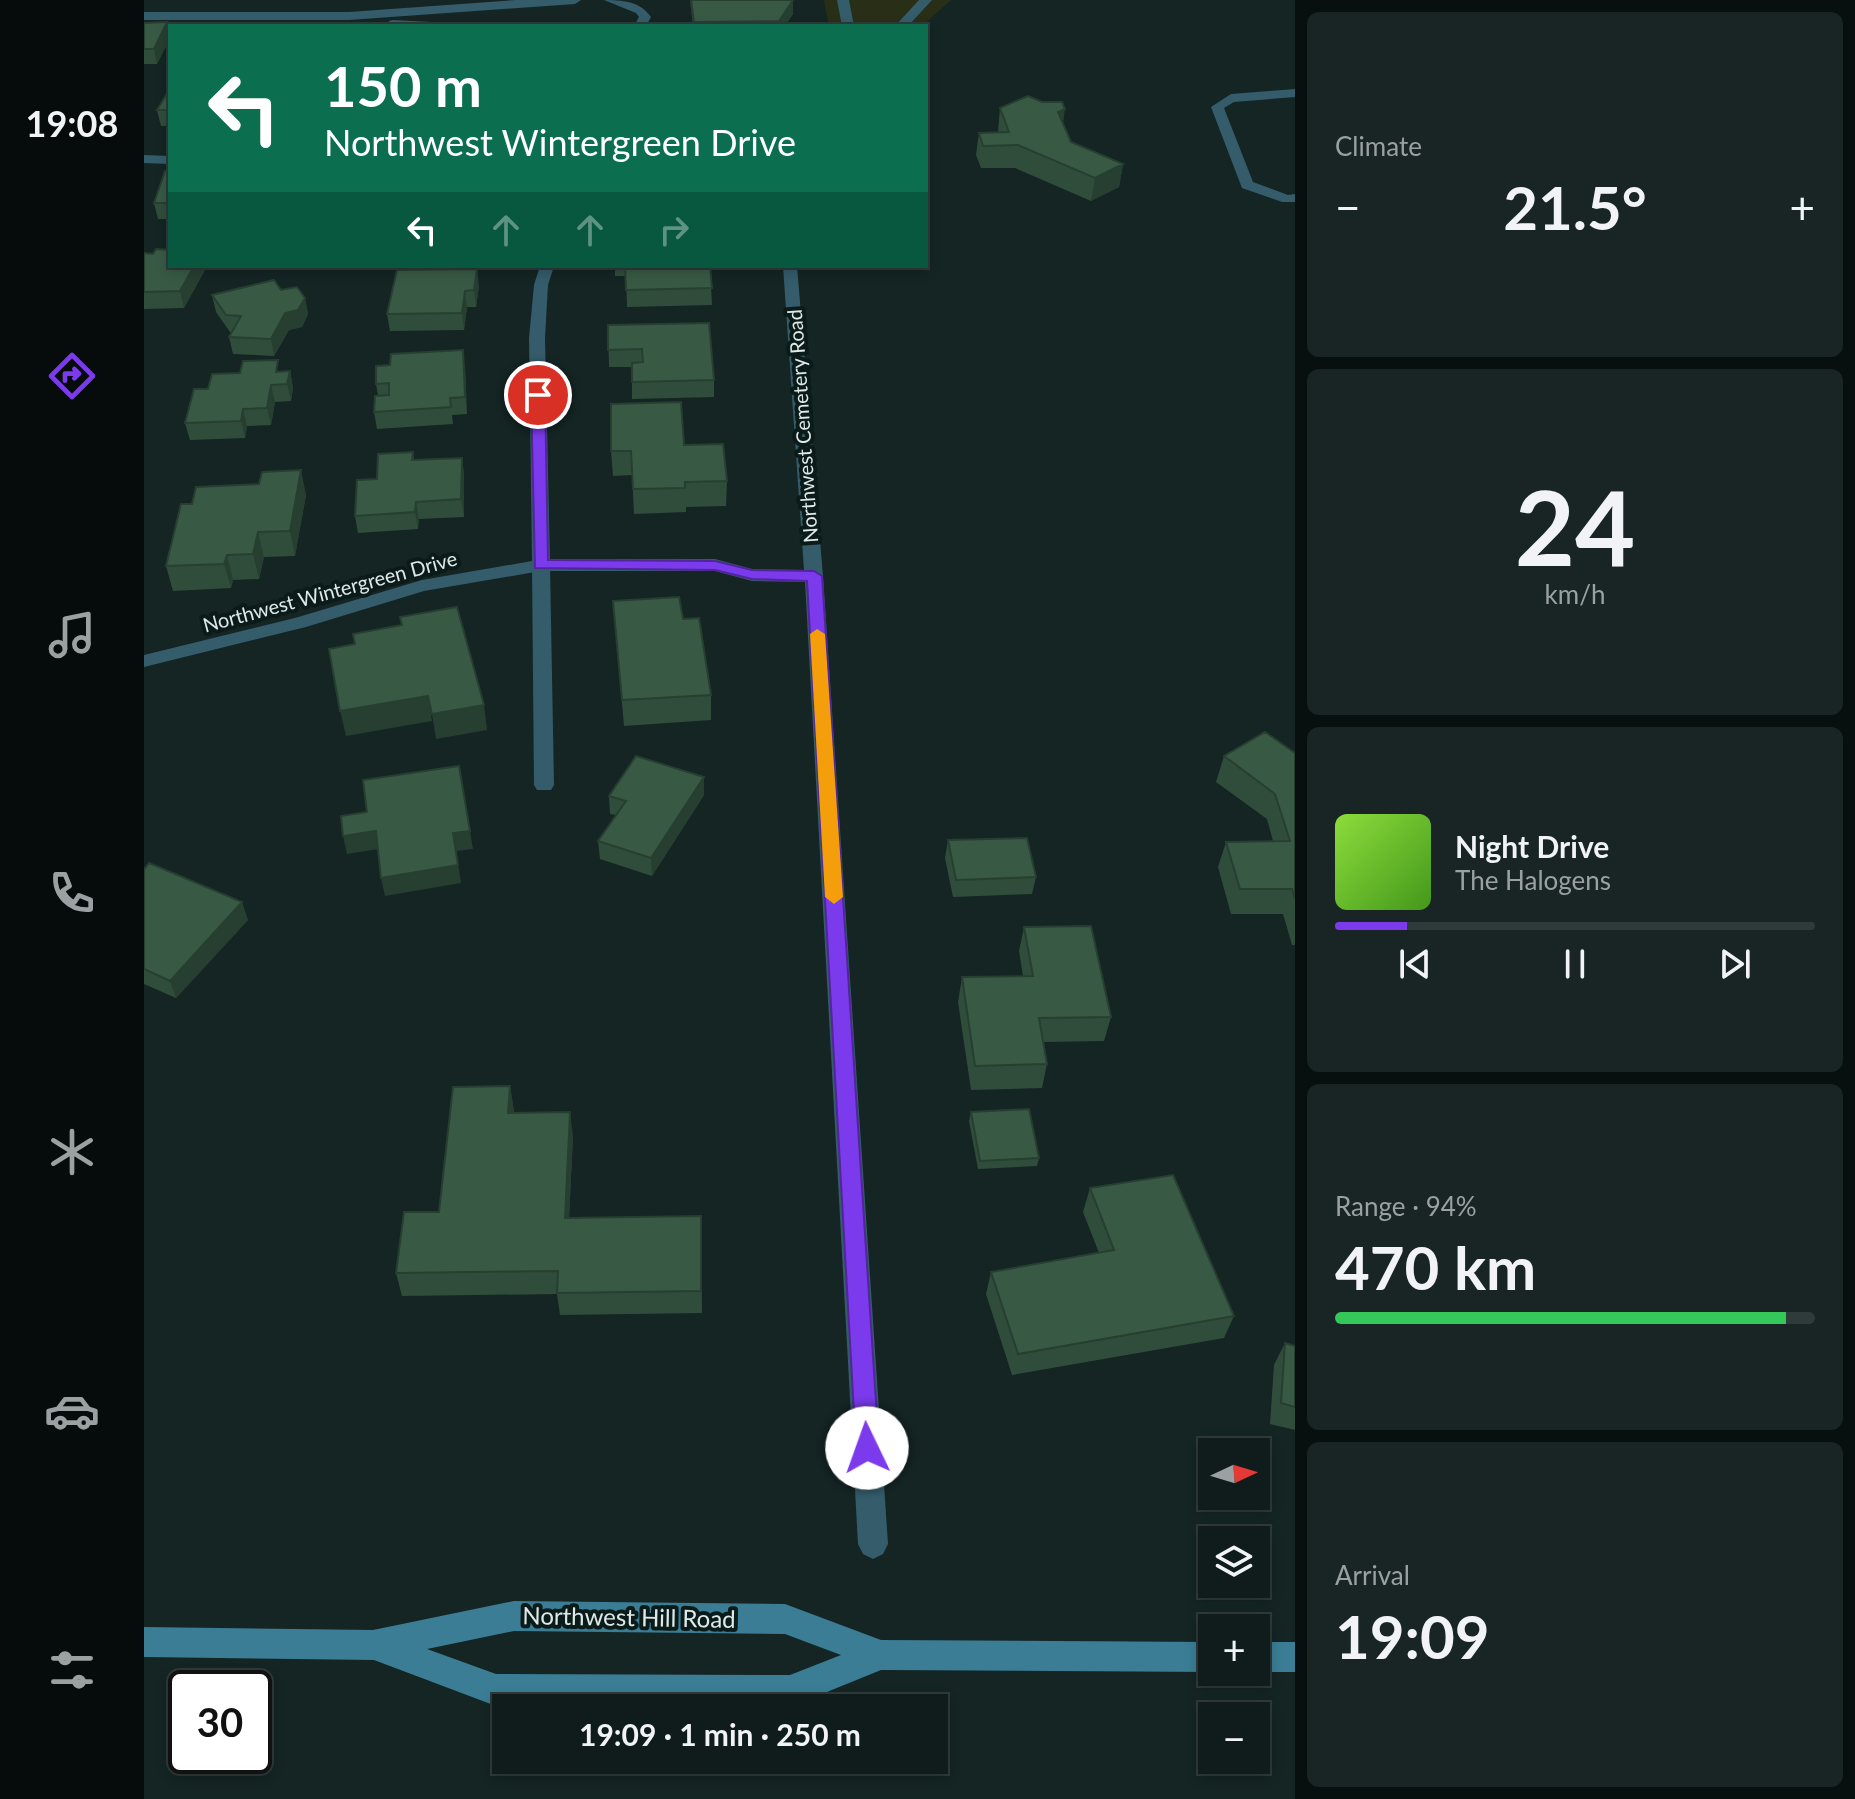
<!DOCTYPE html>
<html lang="en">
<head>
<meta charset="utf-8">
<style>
	:root { --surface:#0f1c1b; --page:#182524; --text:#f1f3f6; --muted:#9ba1a3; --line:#2f3a3a; --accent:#7c3aed }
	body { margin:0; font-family:Lato,sans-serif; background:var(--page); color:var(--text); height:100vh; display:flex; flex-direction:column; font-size:30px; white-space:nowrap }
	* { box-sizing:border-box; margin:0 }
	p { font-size:26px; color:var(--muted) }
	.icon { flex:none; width:44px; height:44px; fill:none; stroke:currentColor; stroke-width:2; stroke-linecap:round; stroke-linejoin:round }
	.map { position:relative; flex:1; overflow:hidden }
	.details { display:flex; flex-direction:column; gap:12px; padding:12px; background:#080f0f; width:560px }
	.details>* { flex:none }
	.guide { position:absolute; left:24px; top:24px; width:760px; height:244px; border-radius:0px; box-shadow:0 4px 12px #0003,0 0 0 2px var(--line); background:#0b6e4f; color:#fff; overflow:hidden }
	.needle { width:52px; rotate:86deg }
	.tools { position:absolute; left:1054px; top:1438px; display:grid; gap:16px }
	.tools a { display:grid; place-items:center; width:72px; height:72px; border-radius:0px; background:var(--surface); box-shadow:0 4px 12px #0003,0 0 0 2px var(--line); font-size:40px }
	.speed { position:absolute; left:24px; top:1670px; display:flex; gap:16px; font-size:40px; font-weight:700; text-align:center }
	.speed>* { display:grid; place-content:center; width:104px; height:104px; border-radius:50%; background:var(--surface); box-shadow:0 4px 12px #0003,0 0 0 2px var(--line); line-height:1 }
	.speed .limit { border:4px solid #111; border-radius:12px; background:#fff; color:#111 }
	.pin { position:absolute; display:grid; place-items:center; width:68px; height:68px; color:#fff; margin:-34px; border:4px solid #fff; border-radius:50%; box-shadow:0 2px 8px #0007 }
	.me { position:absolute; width:88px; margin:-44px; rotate:357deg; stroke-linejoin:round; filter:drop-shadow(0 0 6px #0008) }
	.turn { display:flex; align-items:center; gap:28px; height:168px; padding:0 24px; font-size:36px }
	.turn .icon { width:104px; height:104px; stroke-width:2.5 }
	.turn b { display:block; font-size:56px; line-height:68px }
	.lanes { display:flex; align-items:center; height:76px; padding:0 24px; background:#0003; justify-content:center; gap:40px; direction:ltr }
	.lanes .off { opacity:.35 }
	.big { font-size:60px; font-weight:700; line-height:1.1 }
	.details .widget { flex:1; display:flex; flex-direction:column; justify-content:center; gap:12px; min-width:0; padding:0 28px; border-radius:12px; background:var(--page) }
	.details .dial { align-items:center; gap:0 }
	.dial b { font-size:104px; line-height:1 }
	.song { display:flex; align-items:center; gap:24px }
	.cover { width:96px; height:96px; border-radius:12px; background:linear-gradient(135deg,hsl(90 70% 55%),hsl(100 70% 35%)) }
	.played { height:8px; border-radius:4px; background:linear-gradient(90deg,var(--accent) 15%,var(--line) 15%) }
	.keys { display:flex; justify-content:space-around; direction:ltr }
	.heat { display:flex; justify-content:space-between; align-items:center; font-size:44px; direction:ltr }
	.charge { height:12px; border-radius:6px; background:linear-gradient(90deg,#34c759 94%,var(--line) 0) }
	.trip { position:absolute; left:348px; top:1694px; width:456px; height:80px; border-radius:0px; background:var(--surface); box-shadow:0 4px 12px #0003,0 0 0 2px var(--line); font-weight:700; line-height:80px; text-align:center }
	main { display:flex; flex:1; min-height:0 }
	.menu { display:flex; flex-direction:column; width:144px; justify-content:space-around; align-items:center; background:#060b0b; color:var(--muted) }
	.menu .icon { width:56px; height:56px }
	.menu .selected { color:var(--accent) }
	.menu b { font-size:36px; color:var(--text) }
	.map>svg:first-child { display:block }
</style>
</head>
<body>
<main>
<nav class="menu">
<b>19:08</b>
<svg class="icon selected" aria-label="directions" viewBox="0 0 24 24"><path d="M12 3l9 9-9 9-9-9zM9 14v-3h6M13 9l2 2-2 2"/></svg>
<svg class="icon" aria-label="music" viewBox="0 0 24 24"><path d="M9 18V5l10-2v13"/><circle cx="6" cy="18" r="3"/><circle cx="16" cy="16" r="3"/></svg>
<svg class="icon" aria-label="phone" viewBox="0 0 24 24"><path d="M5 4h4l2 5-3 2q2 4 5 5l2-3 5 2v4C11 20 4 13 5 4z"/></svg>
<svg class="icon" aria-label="climate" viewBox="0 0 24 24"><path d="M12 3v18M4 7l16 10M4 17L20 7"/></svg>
<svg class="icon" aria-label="car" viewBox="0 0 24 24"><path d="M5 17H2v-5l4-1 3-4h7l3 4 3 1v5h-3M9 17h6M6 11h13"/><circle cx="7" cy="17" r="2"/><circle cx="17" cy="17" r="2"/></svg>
<svg class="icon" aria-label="filters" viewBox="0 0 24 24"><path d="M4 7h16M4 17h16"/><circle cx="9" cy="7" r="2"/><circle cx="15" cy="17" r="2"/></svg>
</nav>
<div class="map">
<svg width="1151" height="1799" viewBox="0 0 1151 1799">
	<rect width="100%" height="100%" fill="#142524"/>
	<!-- green -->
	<path fill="#282f16" d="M680 0H807L778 26H685Z"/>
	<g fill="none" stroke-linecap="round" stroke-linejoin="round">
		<!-- service -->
		<path fill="#345c6b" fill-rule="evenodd" d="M693 0H705L710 26H698Z
			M775 0H788L764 26H751Z
			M1151 89V97L1090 102 1080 108 1109 182 1144 195 1151 194V202H1138L1098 188 1067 107 1087 94Z
			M397 559 406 565 410 785 407 790H393L390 785 388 565Z"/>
		<!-- minor -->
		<path fill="#345c6b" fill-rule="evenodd" d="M372 0H437L431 4 205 20H0V12H205Z
			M460 0C478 0 496 1 507 17L502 26H490L495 17 492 13Z
			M249 20 288 22 294 26H244L245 21Z
			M0 155 26 156V164L0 163Z
			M396 266H410L404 285 401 338 406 559H571L608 569 660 570 639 266H653L679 576 744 1544 739 1554 729 1559 719 1554 714 1544 661 582 608 581 571 571H397L280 591 162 627 0 667V655L151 618 278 580 388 561 385 338 390 285Z"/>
		<!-- secondary -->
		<path fill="#3a7d95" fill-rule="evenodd" d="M370 1601 641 1604 737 1640 1068 1642 1069 1672 737 1670 646 1707 352 1706 230 1660 0 1657V1627L229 1630ZM370 1631 641 1634 697 1655 646 1675 352 1674 283 1649Z
			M1112 1642H1151V1672H1111Z"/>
	</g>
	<!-- wall -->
	<path fill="#304d3b" d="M546 0H649V14L641 26H549Z
		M23 22 26 38 13 64H0V23Z
		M26 92V126H17L13 110Z
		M856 108 919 123 927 142 979 164 975 187 947 201 871 168H837L832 155 835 133 854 132Z
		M26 171V219H14L10 203Z
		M0 253 9 254 62 268 40 308 0 309Z
		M471 266H566L568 305 483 307 482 276H471Z
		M335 286 332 307H323L320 330 246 331 243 314Z
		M137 290 161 298 164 314 158 327 145 330 130 356 89 354 85 337 88 332H86L72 312 68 295Z
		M464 325 570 380V397L488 399V367H465Z
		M321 367 323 414 308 415 309 424 233 429 230 412 234 395 232 384Z
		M146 371 149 388 147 401 131 402 127 425 103 426 101 438 46 440 41 423 136 372Z
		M540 445 583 481 582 506 542 507V512L490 514 488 475 469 476 467 451Z
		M269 452 270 460 318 458 320 475V517L275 519 274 529 214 533 211 516 233 479Z
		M162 495 151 556 120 557 115 579 89 580 87 588 29 591 22 566Z
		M469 601 539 619 567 695V720L480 726Z
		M1151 753V945H1148L1139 914H1087L1074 867 1082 842 1129 841 1123 819 1072 782 1080 756Z
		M560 777V795L508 876 456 859 454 841 472 815 466 814 465 796Z
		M804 840 892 877 888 894 809 897 801 858Z
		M0 869 104 920 32 998 0 984Z
		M880 927 967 1017 960 1041 899 1042 903 1064 898 1088 827 1090 814 1002 818 977 879 976 875 951Z
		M366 1086 370 1113 429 1136 425 1218 557 1216 558 1313 416 1315 413 1294 258 1296 252 1273 295 1212Z
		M827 1112 895 1158 893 1166 834 1169 825 1121Z
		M946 1188 1090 1316 1080 1338 868 1375 842 1294 847 1272 955 1253 939 1212Z
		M1141 1343 1151 1346V1430L1126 1424 1130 1365Z"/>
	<!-- shaded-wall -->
	<path fill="#273f30" d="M649 0V14L641 26H635V21Z
		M23 22 26 38 13 64 10 49Z
		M921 109 918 131 914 112Z
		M979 164 975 187 947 201 951 178Z
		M50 266H62V268L40 308 36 291Z
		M333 269 335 286 332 307 330 290Z
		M321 291 323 307 320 330 318 313Z
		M161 298 164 314 158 327 145 330 130 356 127 339 141 313Z
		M319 350 321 367 323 414 321 397Z
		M146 371 149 388 147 401 143 384Z
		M127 385 131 402 127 425 123 408Z
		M99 409 103 426 101 438 97 421Z
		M318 458 320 475V517L317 499Z
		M157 470 162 495 151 556 146 531Z
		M272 502 275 519 274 529 271 512Z
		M114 532 120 557 115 579 109 554Z
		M83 555 89 580 87 588 80 564Z
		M284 696 288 721 202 736 196 711Z
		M340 705 343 730 292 739 288 714Z
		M560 777V795L508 876 507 858Z
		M232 831 235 849 203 854 199 836Z
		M326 831 329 849 312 851 317 883 241 896 237 878 309 833Z
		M98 902 104 920 32 998 26 981Z
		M366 1086 370 1110 368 1137 364 1113Z
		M426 1112 429 1136 424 1241 421 1218Z"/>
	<!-- building -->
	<path fill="#385a45" stroke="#273f30" stroke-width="2" d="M547 0H649L635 21 550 22Z
		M23 22 10 49H0V23Z
		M44 24H82L81 26H43Z
		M24 92H26V110H13Z
		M884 96 898 102H918L921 109 914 112 927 142 979 164 951 178 874 145 839 146 835 133 865 132 856 108Z
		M21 171H26V203H10Z
		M12 249 26 250V266H50L36 291 0 292V253L9 254Z
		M481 266H566L568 288 482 290Z
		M333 269 330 290 321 291 318 313 243 314 253 270Z
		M130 280 137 290 153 287 161 298 154 310 141 313 127 339 85 337 97 316 82 315 68 295Z
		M565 323 570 380 488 382V363L499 362 498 349 464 350V325Z
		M319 350 321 397 306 398 307 407 230 412 231 396 245 395V383L232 384V366L246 365 247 354Z
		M134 360 132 372 146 371 143 384 127 385 123 408 99 409 97 421 41 423 50 389H64L68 374 96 373 99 361Z
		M537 402 540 445 579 444 583 481 541 482V488L489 489 487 451H467V404Z
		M269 452 268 460 318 458 317 499 272 502 271 512 211 516 213 480 233 479 234 454Z
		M157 470 146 531 114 532 109 554 83 555 80 564 22 566 37 504H48L52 487 115 484 118 472Z
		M535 597 539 619 555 618 567 695 478 700 469 601Z
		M313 607 340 705 288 714 284 696 196 711 185 649 211 644 209 634 258 625 256 617Z
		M1121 732 1151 753V899L1148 889H1096L1082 842 1146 841 1131 794 1080 756Z
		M492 756 560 777 507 858 454 841 482 801 465 796Z
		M315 766 326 831 309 833 314 865 237 878 232 831 199 836 197 816 223 812 219 780Z
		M883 838 892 877 812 880 804 840Z
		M5 863 98 902 26 981 0 969V869Z
		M947 926 967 1017 895 1018 903 1064 831 1066 818 977 889 976 880 927Z
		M366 1086 364 1113 426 1112 421 1218 557 1216V1291L413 1293 414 1271 252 1273 260 1212H295L309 1087Z
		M885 1109 895 1158 836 1161 827 1112Z
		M1029 1175 1090 1316 874 1354 847 1272 970 1250 946 1188Z
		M1141 1343 1151 1346V1407L1137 1403Z"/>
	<!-- route -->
	<path fill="#7c3aed" stroke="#51269a" stroke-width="2" d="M394 391 401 395 404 560 571 561 608 570 670 571 678 576 735 1448 731 1456 723 1459 715 1456 712 1448 663 581 608 579 571 570 391 568 387 395Z"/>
	<!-- slow -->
	<path fill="#f59e0b" d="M673 629 681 634 699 897 690 904 681 897 666 634Z"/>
	<g text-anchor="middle" stroke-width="8" stroke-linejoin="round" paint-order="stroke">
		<!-- street labels -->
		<g font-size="20" fill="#dee9e8" stroke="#0a1b1a">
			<text transform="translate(659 426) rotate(-94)" y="7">Northwest Cemetery Road</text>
			<text transform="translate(186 592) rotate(-15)" y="7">Northwest Wintergreen Drive</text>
		</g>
		<!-- near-street labels -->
		<g font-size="24" fill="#dee9e8" stroke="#0a1b1a">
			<text transform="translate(485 1618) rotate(1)" y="8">Northwest Hill Road</text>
		</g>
	</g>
</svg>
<div class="tools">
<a><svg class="needle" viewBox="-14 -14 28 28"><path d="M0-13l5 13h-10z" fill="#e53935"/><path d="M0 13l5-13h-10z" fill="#9ba1a3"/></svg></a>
<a><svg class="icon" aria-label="layers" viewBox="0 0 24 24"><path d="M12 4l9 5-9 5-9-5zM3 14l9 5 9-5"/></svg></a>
<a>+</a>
<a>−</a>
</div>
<div class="speed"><div class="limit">30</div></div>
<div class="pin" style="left:394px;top:395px;background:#d93025"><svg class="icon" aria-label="arrive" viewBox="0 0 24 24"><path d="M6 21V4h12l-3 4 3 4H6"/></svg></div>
<svg class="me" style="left:723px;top:1448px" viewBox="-20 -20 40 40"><circle r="19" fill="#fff"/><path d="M0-13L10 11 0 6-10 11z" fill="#7c3aed"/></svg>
<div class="trip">19:09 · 1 min · 250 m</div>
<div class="guide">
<div class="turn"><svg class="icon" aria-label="left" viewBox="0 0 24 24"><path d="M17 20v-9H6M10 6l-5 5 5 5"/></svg><div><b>150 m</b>Northwest Wintergreen Drive</div></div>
<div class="lanes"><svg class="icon" aria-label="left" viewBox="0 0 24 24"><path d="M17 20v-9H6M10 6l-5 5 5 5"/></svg><svg class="icon off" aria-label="ahead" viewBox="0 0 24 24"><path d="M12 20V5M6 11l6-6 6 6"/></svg><svg class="icon off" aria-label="ahead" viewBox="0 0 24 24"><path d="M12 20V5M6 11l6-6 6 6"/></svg><svg class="icon off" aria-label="right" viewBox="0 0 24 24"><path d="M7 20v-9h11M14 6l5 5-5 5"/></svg></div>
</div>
</div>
<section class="details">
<div class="widget"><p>Climate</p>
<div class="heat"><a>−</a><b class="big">21.5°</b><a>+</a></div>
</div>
<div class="widget dial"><b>24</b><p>km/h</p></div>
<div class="widget">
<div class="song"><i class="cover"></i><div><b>Night Drive</b><p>The Halogens</p></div></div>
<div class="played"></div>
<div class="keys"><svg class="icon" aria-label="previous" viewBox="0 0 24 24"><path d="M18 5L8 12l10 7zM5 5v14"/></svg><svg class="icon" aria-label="pause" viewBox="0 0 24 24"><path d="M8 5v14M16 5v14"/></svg><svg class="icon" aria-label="next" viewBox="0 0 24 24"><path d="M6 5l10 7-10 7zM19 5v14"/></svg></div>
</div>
<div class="widget"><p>Range · 94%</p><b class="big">470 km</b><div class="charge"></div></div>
<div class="widget"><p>Arrival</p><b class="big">19:09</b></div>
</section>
</main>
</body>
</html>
